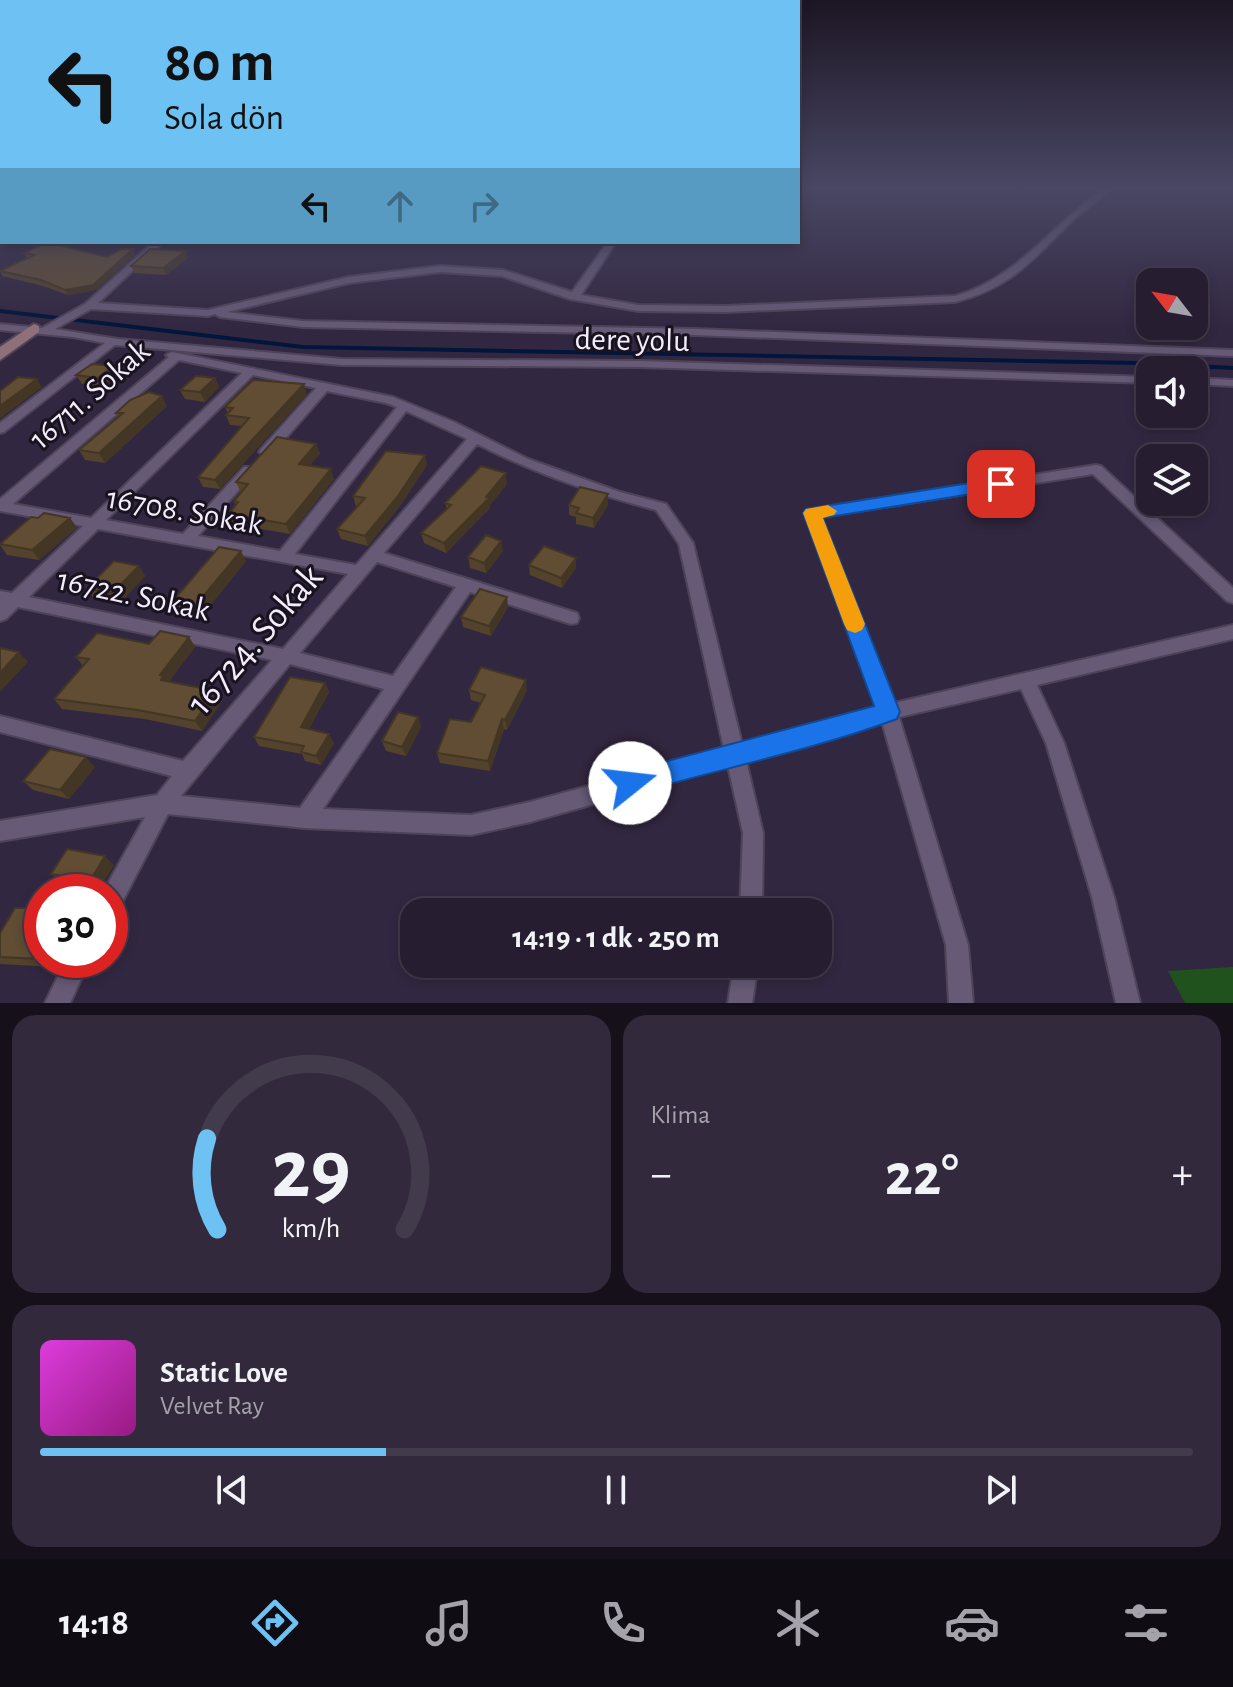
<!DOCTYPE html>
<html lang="tr">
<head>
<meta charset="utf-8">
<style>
	:root { --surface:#261d30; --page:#322a3c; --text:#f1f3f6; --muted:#a4a2ab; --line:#423b4c; --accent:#6ec2f3 }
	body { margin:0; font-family:"Alegreya Sans",sans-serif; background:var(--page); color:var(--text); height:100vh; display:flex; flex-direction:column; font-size:30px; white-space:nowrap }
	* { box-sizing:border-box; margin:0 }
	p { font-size:26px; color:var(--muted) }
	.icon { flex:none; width:44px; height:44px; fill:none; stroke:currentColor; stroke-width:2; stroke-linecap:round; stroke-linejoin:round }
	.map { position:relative; height:1003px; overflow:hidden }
	.details { display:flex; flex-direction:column; gap:12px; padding:12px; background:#15101a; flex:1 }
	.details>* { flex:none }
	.hud { position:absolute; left:0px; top:0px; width:800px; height:244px; box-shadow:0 4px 12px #0003,0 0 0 2px var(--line); background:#6ec2f3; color:#111; overflow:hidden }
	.needle { width:52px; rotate:301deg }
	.fabs { position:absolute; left:1136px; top:268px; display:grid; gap:16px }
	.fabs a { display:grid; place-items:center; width:72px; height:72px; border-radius:16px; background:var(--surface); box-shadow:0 4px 12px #0003,0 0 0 2px var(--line); font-size:40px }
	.speed { position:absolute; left:24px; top:874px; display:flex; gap:16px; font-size:40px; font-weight:700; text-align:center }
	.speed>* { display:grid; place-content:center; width:104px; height:104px; border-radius:50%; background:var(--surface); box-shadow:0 4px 12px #0003,0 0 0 2px var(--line); line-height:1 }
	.speed .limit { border:12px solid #d22; background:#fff; color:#111 }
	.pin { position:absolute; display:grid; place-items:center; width:68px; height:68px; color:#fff; margin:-34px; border-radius:16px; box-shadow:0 4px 12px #0006 }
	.me { position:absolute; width:88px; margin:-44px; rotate:74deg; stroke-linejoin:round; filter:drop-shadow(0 0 6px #0008) }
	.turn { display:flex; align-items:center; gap:28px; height:168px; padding:0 32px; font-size:36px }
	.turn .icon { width:104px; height:104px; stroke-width:2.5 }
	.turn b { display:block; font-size:56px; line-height:68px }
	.lanes { display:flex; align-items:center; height:76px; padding:0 32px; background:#0003; justify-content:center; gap:40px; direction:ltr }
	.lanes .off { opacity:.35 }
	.big { font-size:60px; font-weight:700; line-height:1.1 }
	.details .tile { flex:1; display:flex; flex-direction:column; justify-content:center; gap:12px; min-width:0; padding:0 28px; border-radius:24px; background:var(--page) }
	.details .dial { align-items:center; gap:0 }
	.dial svg { height:208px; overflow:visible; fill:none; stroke:var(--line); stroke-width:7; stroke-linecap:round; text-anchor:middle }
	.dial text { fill:var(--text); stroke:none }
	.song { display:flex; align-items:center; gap:24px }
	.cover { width:96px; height:96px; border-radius:12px; background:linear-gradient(135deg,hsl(300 70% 55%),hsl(310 70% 35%)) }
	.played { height:8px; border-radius:4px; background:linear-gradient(90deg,var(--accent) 30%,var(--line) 30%) }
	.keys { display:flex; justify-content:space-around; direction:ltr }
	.heat { display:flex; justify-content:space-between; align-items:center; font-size:44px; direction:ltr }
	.details .tiles { flex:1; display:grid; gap:12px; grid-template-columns:1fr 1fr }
	.tile:last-child { grid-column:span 2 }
	.trip { position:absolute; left:400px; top:898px; width:432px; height:80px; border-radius:24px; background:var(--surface); box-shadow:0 4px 12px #0003,0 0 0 2px var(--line); font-weight:700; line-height:80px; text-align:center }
	.dock { display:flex; height:128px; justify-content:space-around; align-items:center; background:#0f0c13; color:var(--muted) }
	.dock .icon { width:56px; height:56px }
	.dock .selected { color:var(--accent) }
	.dock b { font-size:36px; color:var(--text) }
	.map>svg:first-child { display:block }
</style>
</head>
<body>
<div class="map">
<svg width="1233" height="1003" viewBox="0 0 1233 1003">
	<rect width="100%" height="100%" fill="#322740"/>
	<!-- green -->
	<path fill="#20521e" d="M1233 967V1003H1185L1168 971Z"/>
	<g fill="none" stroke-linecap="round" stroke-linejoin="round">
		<!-- stream -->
		<path stroke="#01163a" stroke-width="4" d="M0 311 303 347 1138 363 1233 368"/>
		<!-- street casing -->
		<g stroke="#4e4459" stroke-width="4">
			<path id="street" d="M1103 189H1111C1099 200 1084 210 1072 221 1033 259 1011 288 955 302L725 312 638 311 570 299 502 276 440 272 349 283 227 312 303 321 695 329 1233 350V356L695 335 303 327 220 317 215 314 208 316 91 309 55 329 118 339 342 359 640 361 1150 377V383L640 367 342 365 115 345 4 432 0 433V423L105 343 73 337 0 330V324L42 328 85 304 154 242H163L98 303 208 310 349 277 440 266 503 270 572 292 608 242H616L581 295 638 305 725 306 955 296C1017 279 1052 225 1103 189Z
				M172 352 393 397 454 422 528 459 620 492 666 504 693 543 742 744 877 707 805 513 807 510 1096 465 1101 466 1233 588V603L1227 601 1093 474 820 517 894 703 1233 625V639L1037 685 1064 743 1114 897 1140 1003H1116L1092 897 1046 743 1021 689 899 717 968 945 973 1003H949L946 945 882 722 746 760 763 833 762 912H740L743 833 728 766 530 822 471 835 305 828 168 814 118 910 110 913V892H103L145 817 0 841V821L157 795 172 776 0 732V716L183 761 272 660 18 607 6 619 0 621V591L12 593 83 526 0 511V499L169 357 166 355ZM179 360 242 373 91 518 13 504ZM253 375 316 388 261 449 259 452 266 456 271 455 327 391 386 403 397 407 280 551 198 536 254 473 256 470 254 467H244L183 534 106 520ZM406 411 467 439 356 565 295 554ZM477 444C534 473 594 494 656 510L679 544 724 749 530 802 471 815 323 809 470 592 571 624 577 623 579 618 577 613 384 553ZM98 529 348 574 283 649 29 597ZM377 562 456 587 393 676 300 653ZM290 664 384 689 300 808 181 796Z
				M1194 378 1233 380V386L1194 384Z
				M66 960H90L70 1003H45Z
				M734 964H758L752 1003H728Z"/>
		</g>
		<!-- secondary casing -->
		<g stroke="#4e4459" stroke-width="4">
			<path id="secondary" d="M34 324 39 326V332L0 360V347Z"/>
		</g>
		<!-- street -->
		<use href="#street" fill="#665a76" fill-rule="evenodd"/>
		<!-- secondary -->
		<use href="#secondary" fill="#907078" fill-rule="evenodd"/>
	</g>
	<!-- wall -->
	<path fill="#53422c" d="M37 242H76L69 246 60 245 107 257 133 249 135 255 96 290 68 295 43 286 2 276 0 270 27 258 24 253 45 243Z
		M186 251 188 258 166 275 134 273 131 266Z
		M76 375 117 376 103 387 82 384Z
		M215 378 219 387 205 402 185 399 180 390Z
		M307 394 220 489 203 487 198 477 242 426 230 425 226 415 228 414 225 407Z
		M167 406 105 463 85 460 79 450 118 418 116 413Z
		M316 444 320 454 310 465 334 479 290 534 233 524 229 514 235 505 234 501 241 493 236 482Z
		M427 465 400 506 368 546 341 539 337 529 358 506H356L353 496Z
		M507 484 490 505V508L446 553 424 543 421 533 447 509 445 503Z
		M569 505H608L594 528 576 524V517L569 515Z
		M38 518H70L77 528 39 560 7 555 0 545Z
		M503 551 486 573 470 568 468 557Z
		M246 561 201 617 178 612 172 602Z
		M529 565 576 568 562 588 530 575Z
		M139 566 145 576 119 604 94 599 87 588Z
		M508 607 491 636 463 627 461 617Z
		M189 637 195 647 169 681 222 701 202 731 145 719 62 709 54 699 83 666 76 657Z
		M325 683 329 692 309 729 334 743 321 765 305 761 302 754 259 746 254 737Z
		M469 690H527L507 730 504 729 490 771 440 763 437 753 471 722 481 703 471 700Z
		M418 717 421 727 406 756 386 751 382 741Z
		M95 767 69 799 33 790 23 781Z
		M114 865 99 889 61 882 51 874Z
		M42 908V960H58L54 967 0 964V933Z"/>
	<!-- shaded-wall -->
	<path fill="#433624" d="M133 249 135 255 96 290 68 295 65 290Z
		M186 251 188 258 166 275 163 268Z
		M113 366 117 376 103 387 98 378Z
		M215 378 219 387 205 402 200 392Z
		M37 379 42 387 0 419V406Z
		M304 384 307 394 220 489 215 480Z
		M162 396 167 406 105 463 99 453Z
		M316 444 320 454 302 474 299 464Z
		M425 455 427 465 400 506 368 546 365 536Z
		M331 469 334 479 290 534 286 524Z
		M506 473 507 484 490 505V508L446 553 444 543Z
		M608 494V505L594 528 593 518Z
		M70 518 77 528 39 560 32 550Z
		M501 541 503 551 486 573 484 563Z
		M241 551 246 561 201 617 195 606Z
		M576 558V568L562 588 561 578Z
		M139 566 145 576 119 604 112 593Z
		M507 597 508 607 491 636 489 626Z
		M189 637 195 647 168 683 161 680 160 675Z
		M19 652 28 662 0 692V673Z
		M526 680 527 690 507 730 505 720Z
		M325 683 329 692 305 736 301 727Z
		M216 691 222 701 202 731 195 721Z
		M418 717 421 727 406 756 402 747Z
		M502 719 504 729 490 771 488 761Z
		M329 734 334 743 321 765 316 756Z
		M86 757 95 767 69 799 60 790Z
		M105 856 114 865 99 889 90 881Z
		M44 960H58L54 967Z"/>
	<!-- building -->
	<path fill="#604d33" stroke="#433624" stroke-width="2" d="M47 242 107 257 121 249H133L93 285 65 290 41 280 0 271 34 255 24 253Z
		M150 249 186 251 163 268 131 266Z
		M92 364 113 366 98 378 76 375Z
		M196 376 215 378 200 392 180 390Z
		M18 377 37 379 0 406V391Z
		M253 380 304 384 215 480 198 477 249 418 226 415 233 408 225 407Z
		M149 392 162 396 99 453 79 450 123 413H116L130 400Z
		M277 437 316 444 299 464 331 469 286 524 229 514 238 502 234 501 248 484 236 482Z
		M386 451 425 455 398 496 365 536 337 529 365 498 353 496Z
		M481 466 506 473 486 497 489 498 444 543 421 533 451 505 445 503Z
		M580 487 608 494 593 518 576 513 579 508 569 505Z
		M44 513 70 518 32 550 0 544 31 517 38 518Z
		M486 535 501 541 484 563 468 557Z
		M544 546 576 558 561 578 529 565Z
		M219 547 241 551 195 606 172 602Z
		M114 561 139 566 112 593 87 588Z
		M480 589 507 597 489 626 461 617Z
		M160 631 189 637 160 675 163 676 161 680 216 691 195 721 138 710 54 699 89 659 76 657 97 633 149 644Z
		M0 648 19 652 0 673Z
		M481 667 526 680 505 720 502 719 488 761 437 753 450 719 471 722 485 695 469 690Z
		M290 677 325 683 301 727 329 734 316 756 301 752 304 746 254 737Z
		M398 712 418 717 402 747 382 741Z
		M50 749 86 757 60 790 23 781Z
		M67 849 105 856 90 881 51 874Z
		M15 908H42V959L0 957V933Z"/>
	<!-- sky -->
	<linearGradient id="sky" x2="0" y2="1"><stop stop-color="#1c1523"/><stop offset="0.57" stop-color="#494764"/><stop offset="1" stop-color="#494764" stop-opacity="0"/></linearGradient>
	<rect width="1233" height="329" fill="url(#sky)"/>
	<!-- route -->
	<path fill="#1a73e8" stroke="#114b97" stroke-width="2" d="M1001 478 1008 480 1010 484 1008 488 823 518 900 712 897 719C810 751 719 769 630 795L621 792 617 783 621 775 630 771 874 706 803 513 806 509Z"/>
	<!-- slow -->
	<path fill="#f59e0b" d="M828 505 837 511 834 515 823 518 865 624 862 630 855 633 847 630 844 624 803 513 806 509Z"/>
	<g text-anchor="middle" stroke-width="6" stroke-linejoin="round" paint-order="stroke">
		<!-- street labels -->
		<g font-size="32" fill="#f3ecfc" stroke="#18131e">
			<text transform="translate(632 339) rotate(1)" y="11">dere yolu</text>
			<text transform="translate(89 394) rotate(-41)" y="11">16711. Sokak</text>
			<text transform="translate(185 510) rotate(10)" y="11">16708. Sokak</text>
			<text transform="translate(134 594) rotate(12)" y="11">16722. Sokak</text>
		</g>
		<!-- near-street labels -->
		<g font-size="38" fill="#f3ecfc" stroke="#18131e">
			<text transform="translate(254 639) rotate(-49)" y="13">16724. Sokak</text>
		</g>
	</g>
</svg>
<div class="fabs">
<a><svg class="needle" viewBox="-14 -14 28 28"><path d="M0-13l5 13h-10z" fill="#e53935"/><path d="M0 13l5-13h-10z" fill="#a4a2ab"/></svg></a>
<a><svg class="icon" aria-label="sound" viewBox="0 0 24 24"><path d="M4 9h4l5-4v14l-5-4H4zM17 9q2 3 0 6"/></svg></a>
<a><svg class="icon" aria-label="layers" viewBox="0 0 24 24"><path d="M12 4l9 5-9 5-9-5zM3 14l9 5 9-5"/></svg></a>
</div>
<div class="speed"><div class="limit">30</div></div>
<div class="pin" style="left:1001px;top:484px;background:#d93025"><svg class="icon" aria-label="arrive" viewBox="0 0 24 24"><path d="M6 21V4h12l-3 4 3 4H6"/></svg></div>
<svg class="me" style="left:630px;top:783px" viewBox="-20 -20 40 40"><circle r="19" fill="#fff"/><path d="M0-13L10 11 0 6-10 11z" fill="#1a73e8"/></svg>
<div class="trip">14:19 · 1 dk · 250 m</div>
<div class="hud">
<div class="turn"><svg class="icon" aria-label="left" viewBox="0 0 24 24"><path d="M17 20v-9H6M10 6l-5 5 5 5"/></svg><div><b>80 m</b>Sola dön</div></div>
<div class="lanes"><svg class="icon" aria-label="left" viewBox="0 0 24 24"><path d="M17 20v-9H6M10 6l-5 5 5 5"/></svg><svg class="icon off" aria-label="ahead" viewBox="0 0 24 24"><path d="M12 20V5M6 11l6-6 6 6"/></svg><svg class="icon off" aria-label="right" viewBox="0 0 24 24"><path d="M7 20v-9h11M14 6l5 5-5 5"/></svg></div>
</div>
</div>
<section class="details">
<div class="tiles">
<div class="tile dial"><svg viewBox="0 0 100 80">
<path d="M14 69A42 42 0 1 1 86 69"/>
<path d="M14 69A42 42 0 0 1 10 34" stroke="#6ec2f3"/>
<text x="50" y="56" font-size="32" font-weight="700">29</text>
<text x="50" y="72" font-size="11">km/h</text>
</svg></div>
<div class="tile"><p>Klima</p>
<div class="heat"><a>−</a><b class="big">22°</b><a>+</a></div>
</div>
<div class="tile">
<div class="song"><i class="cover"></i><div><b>Static Love</b><p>Velvet Ray</p></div></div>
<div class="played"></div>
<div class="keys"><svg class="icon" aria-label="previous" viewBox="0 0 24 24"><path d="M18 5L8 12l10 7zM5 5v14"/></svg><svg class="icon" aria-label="pause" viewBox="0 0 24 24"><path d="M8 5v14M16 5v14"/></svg><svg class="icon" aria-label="next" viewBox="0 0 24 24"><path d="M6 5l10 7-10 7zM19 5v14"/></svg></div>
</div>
</div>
</section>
<nav class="dock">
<b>14:18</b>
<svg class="icon selected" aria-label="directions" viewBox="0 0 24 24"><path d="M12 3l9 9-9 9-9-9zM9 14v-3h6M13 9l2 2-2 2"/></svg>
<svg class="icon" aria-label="music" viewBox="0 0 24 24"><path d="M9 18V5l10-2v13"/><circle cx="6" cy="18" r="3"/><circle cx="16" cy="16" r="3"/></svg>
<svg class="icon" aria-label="phone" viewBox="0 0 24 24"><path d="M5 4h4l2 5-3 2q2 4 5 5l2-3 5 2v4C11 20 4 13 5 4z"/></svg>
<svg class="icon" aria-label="climate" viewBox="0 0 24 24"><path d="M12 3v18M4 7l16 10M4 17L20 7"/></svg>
<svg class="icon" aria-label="car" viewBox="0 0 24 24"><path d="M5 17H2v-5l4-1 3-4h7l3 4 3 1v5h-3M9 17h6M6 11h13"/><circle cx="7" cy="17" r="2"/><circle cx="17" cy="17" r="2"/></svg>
<svg class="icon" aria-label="filters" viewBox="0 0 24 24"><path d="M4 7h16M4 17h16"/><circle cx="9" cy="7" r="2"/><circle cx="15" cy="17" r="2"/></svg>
</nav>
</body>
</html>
